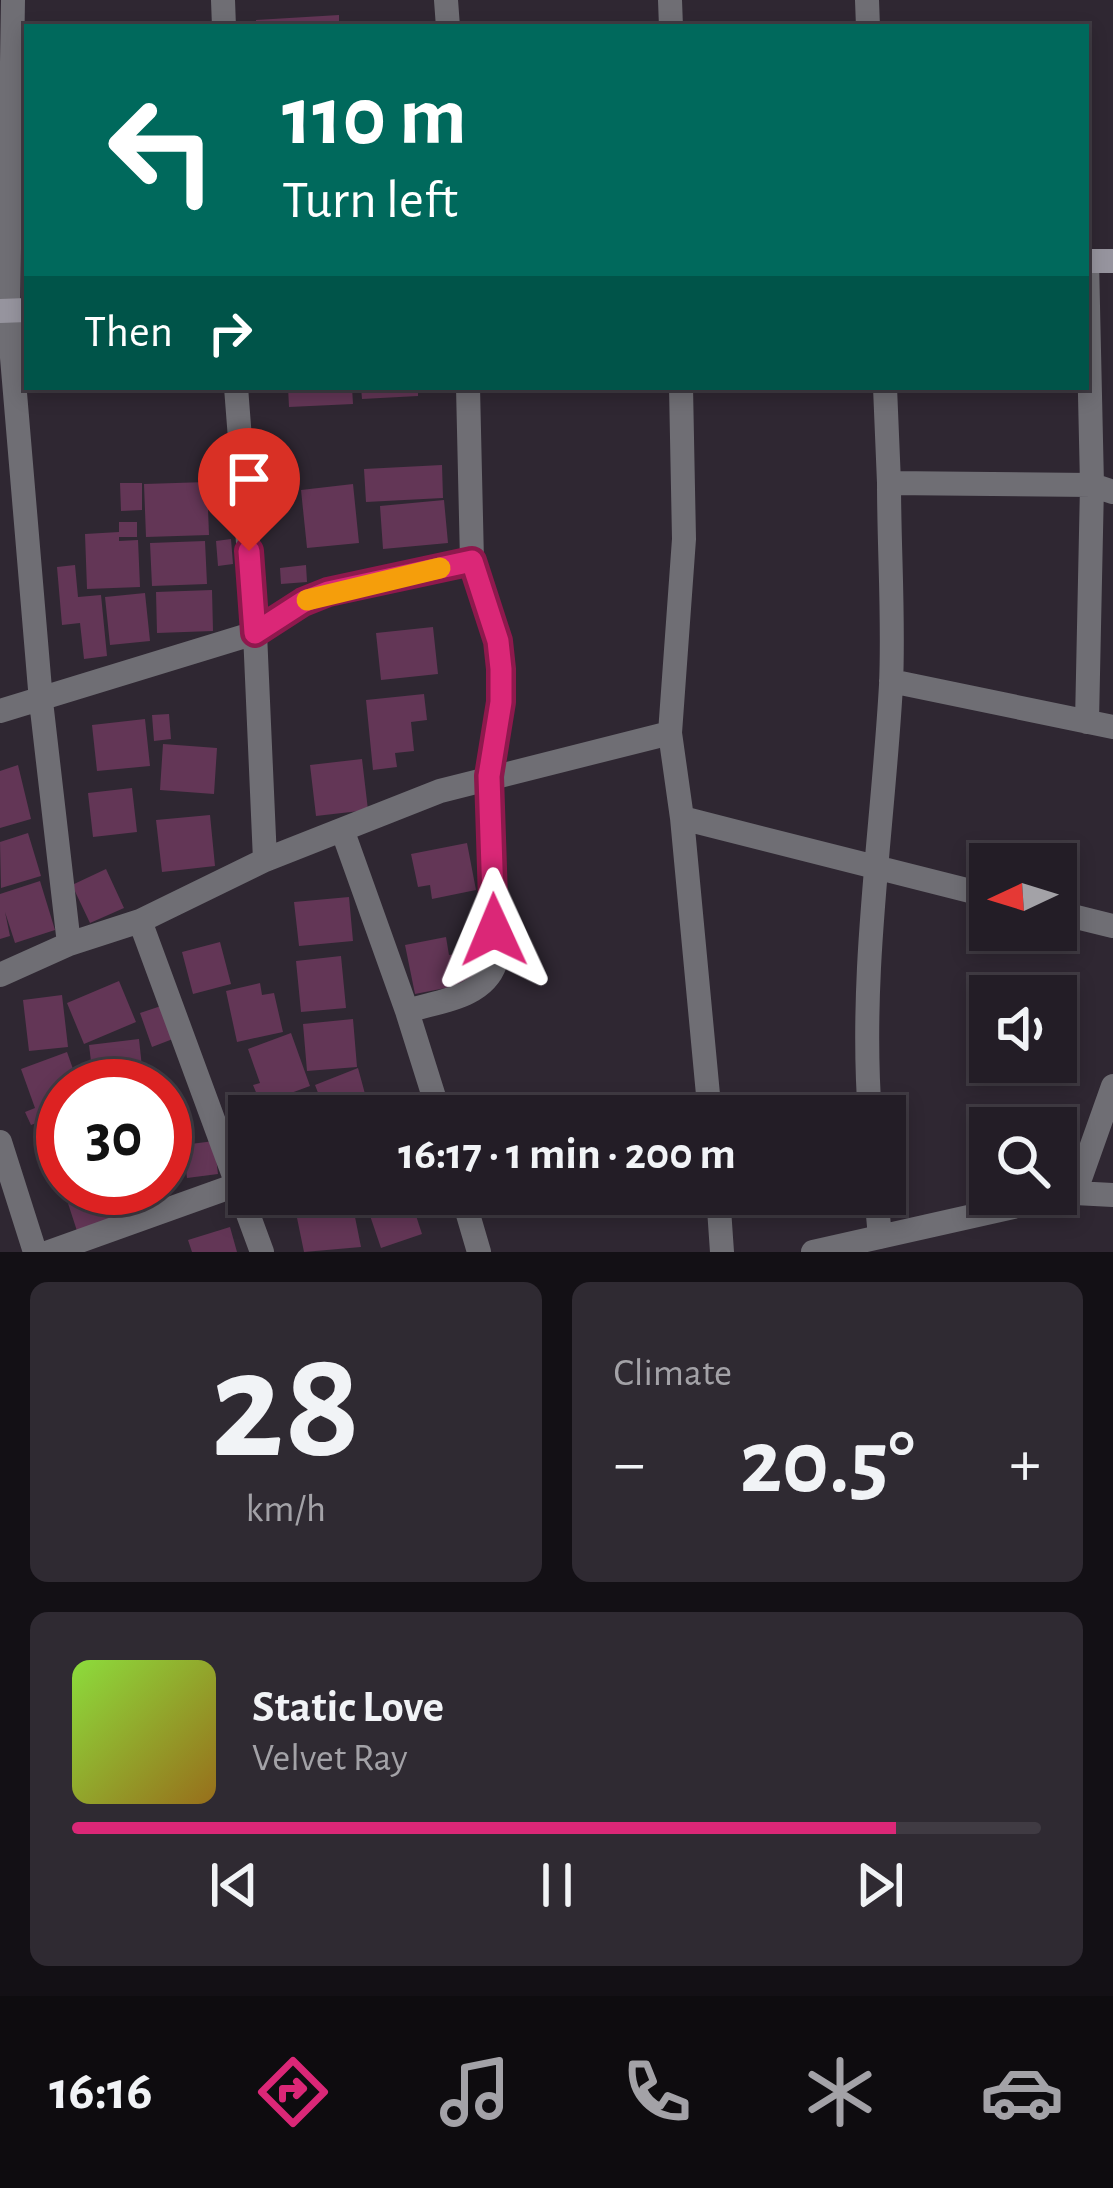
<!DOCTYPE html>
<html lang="en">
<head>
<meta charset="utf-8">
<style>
	:root { --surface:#231d26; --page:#2f2a32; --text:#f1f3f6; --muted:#a3a2a7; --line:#403b43; --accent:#db2777 }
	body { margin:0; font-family:"Alegreya Sans",sans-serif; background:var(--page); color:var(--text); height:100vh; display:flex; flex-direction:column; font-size:45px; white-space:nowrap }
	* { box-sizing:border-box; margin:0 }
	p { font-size:39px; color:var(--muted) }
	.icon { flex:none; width:66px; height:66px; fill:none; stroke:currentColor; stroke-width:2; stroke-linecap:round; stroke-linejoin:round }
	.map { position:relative; height:1252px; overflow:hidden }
	.drawer { display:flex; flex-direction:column; gap:30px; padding:30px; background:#131015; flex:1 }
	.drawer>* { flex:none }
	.banner { position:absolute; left:24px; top:24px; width:1065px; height:366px; border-radius:0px; box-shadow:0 6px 18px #0003,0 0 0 3px var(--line); background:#00695c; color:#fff; overflow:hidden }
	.needle { width:78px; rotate:266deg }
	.fabs { position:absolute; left:969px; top:843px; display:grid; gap:24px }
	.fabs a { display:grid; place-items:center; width:108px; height:108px; border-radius:0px; background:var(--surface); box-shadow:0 6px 18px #0003,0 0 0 3px var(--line); font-size:60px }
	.speed { position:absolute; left:36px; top:1059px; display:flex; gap:24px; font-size:60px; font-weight:700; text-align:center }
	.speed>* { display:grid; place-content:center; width:156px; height:156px; border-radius:50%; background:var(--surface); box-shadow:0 6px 18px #0003,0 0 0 3px var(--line); line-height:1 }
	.speed .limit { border:18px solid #d22; background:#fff; color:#111 }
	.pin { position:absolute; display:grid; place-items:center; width:102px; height:102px; color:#fff; margin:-123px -51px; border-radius:50% 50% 50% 0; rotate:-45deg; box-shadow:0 0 12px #0007 }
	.pin .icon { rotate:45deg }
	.me { position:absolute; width:132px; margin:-66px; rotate:359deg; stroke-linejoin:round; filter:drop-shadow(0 0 9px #0008) }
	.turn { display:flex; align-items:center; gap:42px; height:252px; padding:0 60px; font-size:54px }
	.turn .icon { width:156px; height:156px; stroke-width:2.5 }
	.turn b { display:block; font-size:84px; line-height:102px }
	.then { display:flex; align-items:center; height:114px; padding:0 60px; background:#0003; gap:24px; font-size:45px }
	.big { font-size:90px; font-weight:600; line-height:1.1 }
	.drawer .widget { flex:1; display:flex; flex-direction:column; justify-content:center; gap:18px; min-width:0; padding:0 42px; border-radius:18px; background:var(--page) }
	.drawer .dial { align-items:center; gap:0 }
	.dial b { font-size:156px; line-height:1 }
	.song { display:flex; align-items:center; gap:36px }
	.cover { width:144px; height:144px; border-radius:18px; background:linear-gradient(135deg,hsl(90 70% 55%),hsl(40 70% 35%)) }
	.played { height:12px; border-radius:6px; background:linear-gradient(90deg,var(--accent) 85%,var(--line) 85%) }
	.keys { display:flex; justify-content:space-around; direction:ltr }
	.heat { display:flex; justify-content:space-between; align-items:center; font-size:66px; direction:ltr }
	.drawer .tiles { flex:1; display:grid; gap:30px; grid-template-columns:1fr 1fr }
	.widget:last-child { grid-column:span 2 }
	.trip { position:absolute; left:228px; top:1095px; width:678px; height:120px; border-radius:0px; background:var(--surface); box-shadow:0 6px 18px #0003,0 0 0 3px var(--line); font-weight:600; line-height:120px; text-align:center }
	.dock { display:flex; height:192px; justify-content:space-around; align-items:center; background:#0e0c0f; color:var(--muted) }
	.dock .icon { width:84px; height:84px }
	.dock .current { color:var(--accent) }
	.dock b { font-size:54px; color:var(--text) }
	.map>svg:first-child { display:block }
</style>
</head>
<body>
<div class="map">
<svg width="1113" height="1252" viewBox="0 0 1113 1252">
	<rect width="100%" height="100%" fill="#2f2732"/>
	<!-- building -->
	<path fill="#633656" d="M339 15V27H256V20Z
		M288 387H352L353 404 289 407Z
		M361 387H418V396L362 399Z
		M442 465 443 498 366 502 364 469Z
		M207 482 209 535 146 537 144 484Z
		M120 483H142V510L121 511Z
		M353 484 359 543 307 548 301 490Z
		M444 500 448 543 383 549 380 506Z
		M119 522H137V537H119V541L138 540 140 587 87 589 85 534 119 532Z
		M231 539 233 564 218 566 216 541Z
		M205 541 207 584 152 586 150 543Z
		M75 565 78 597 101 595 107 656 84 659 80 623 62 625 57 567Z
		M306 565 307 582 281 584 280 568Z
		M212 590 213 631 157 633 156 592Z
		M145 593 150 641 110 645 105 597Z
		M433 627 438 674 381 680 376 633Z
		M424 694 427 720 411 722 414 751 395 753 397 767 373 770 366 700Z
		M169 714 171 739 154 741 152 715Z
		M145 719 150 766 97 771 92 725Z
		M163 744 217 748 214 794 160 790Z
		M362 759 368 810 316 816 310 765Z
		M18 765 31 819 0 828V771Z
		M132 788 137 832 93 837 88 793Z
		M210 815 215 866 162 872 156 820Z
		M28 833 41 876 1 888 0 842Z
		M467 843 476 890 432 899 430 885 418 887 411 854Z
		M106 869 124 908 90 923 72 885Z
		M40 881 55 930 15 943 5 912 10 936 0 939V894Z
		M349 897 353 941 299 946 294 902Z
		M446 937 449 955 475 950 481 981 415 994 405 945Z
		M220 942 231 984 193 994 182 952Z
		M341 956 346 1008 301 1012 296 961Z
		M119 981 136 1022 84 1044 67 1003Z
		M260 983 262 995 274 993 283 1032 237 1042 226 991Z
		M62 995 68 1047 29 1051 23 1000Z
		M167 1004 178 1037 152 1047 140 1013Z
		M353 1019 357 1067 307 1071 303 1024Z
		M291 1033 310 1086 261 1104 253 1085 260 1083 248 1049Z
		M139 1039 144 1086H94L89 1045Z
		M67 1052 79 1086H63V1113L31 1125 25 1112 35 1108 21 1069Z
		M358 1068 371 1116H327L315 1085Z
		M313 1095 319 1116H268L266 1110Z
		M63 1120V1170L57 1171 49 1122Z
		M214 1141 218 1174 187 1178 183 1145Z
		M63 1188H124L133 1216 78 1234Z
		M129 1188H168L170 1194 134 1205Z
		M286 1194H333L334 1199 288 1207Z
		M409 1194 422 1234 381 1248 363 1195Z
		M352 1202 361 1247 304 1252 296 1213Z
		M230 1227 237 1252H192L188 1240Z"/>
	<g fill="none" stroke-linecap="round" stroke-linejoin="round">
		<!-- street -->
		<path stroke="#6f6e74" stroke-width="24" d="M13 0 8 310 41 701 69 944
			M223 0 224 27
			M446 0 448 27
			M670 0 671 27
			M867 0 868 27
			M1087 261 1092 485 1087 722
			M236 387 255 633 265 860
			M681 387 684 539 670 733 682 818 710 1116
			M885 387 889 483 1092 485 1113 492
			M891 681 1113 727
			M0 711 255 633 303 602 328 593 472 561
			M682 818 990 896
			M343 832 407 1011 440 1116
			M1056 912 1113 926
			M140 921 262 1252
			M0 975 69 944 140 921 265 860 440 791 670 733
			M407 1011C439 1001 483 998 495 964L489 776 501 702V669L498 641 472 561 468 387
			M870 1116C859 972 883 829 891 685 894 619 889 550 889 483
			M0 1142 35 1252
			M1075 1193 1113 1086
			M462 1194 479 1252
			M718 1194 722 1252
			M876 1194 880 1237
			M49 1252 239 1184
			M813 1252 1075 1193 1113 1195"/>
		<!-- secondary -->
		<path stroke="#96949e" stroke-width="24" d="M1086 261H1113
			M0 311 27 310"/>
	</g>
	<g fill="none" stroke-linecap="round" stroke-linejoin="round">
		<!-- route casing -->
		<g stroke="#8e194d" stroke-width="30">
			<path id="route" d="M249 551 255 633 303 602 328 592 472 561 498 641 501 669V702L489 776 494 930"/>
		</g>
		<!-- route -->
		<use href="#route" stroke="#db2777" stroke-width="21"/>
		<!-- slow -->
		<path stroke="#f59e0b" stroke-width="21" d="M307 600 440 568"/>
	</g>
</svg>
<div class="fabs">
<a><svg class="needle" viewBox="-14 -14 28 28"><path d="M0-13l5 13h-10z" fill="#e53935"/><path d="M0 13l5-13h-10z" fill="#a3a2a7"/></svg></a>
<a><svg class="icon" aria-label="sound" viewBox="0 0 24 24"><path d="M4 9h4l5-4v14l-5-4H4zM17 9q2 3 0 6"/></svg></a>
<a><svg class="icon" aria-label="search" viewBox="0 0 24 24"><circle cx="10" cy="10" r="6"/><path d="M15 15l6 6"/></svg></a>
</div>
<div class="speed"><div class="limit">30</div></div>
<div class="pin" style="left:249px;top:551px;background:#d93025"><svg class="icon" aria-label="arrive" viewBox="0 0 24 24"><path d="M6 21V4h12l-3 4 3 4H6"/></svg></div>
<svg class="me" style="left:494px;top:930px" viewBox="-20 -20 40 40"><path d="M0-17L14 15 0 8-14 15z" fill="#db2777" stroke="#fff" stroke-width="4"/></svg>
<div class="trip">16:17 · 1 min · 200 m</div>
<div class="banner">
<div class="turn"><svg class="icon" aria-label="left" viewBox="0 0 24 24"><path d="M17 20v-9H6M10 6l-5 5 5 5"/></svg><div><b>110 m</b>Turn left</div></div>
<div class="then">Then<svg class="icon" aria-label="right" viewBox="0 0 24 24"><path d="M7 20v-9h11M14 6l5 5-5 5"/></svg></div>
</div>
</div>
<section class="drawer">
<div class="tiles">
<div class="widget dial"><b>28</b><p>km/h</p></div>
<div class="widget"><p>Climate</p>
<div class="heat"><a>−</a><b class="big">20.5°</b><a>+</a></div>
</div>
<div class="widget">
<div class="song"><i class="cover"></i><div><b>Static Love</b><p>Velvet Ray</p></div></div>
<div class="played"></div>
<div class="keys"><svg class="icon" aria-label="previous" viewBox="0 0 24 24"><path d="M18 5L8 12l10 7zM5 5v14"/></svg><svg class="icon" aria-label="pause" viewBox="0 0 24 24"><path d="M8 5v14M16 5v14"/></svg><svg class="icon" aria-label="next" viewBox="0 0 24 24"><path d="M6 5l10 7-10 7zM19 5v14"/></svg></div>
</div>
</div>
</section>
<nav class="dock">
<b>16:16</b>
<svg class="icon current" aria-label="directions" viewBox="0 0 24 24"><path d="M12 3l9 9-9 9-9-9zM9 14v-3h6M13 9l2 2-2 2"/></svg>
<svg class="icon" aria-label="music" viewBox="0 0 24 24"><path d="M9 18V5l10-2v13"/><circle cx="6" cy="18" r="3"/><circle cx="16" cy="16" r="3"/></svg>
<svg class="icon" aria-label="phone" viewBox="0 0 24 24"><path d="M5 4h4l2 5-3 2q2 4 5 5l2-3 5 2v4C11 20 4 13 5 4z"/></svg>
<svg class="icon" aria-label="climate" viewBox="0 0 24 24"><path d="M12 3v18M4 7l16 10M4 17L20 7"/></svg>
<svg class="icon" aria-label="car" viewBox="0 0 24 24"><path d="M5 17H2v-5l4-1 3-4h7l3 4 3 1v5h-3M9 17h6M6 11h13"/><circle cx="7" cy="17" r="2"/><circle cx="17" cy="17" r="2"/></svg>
</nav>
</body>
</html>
